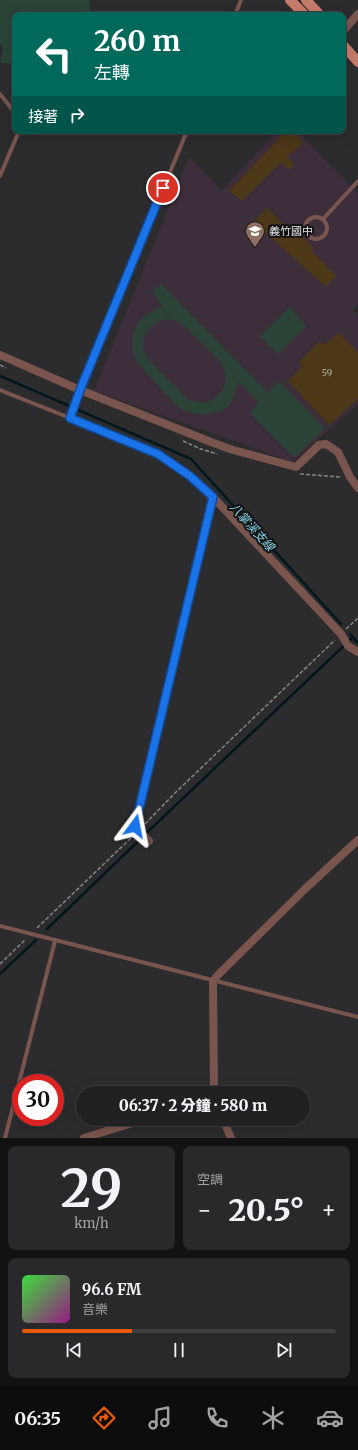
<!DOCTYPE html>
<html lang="zh-TW">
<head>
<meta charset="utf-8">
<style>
	:root { --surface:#212022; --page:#29282a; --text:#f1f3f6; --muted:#a2a3a5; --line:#3e3e40; --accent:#ea580c }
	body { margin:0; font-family:Merriweather,"Noto Sans TC",serif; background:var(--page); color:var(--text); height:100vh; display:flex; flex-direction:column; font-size:15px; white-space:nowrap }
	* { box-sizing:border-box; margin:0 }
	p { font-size:13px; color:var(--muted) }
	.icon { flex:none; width:22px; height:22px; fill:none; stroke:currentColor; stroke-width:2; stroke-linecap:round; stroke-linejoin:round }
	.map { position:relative; height:1138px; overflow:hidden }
	.panel { display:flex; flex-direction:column; gap:8px; padding:8px; background:#121213; flex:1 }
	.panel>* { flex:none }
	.guide { position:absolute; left:12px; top:12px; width:334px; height:122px; border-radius:8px; box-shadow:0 4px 16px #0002,0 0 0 1px var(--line); background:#00695c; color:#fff; overflow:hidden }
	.speed { position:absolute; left:12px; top:1074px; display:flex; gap:8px; font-size:20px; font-weight:700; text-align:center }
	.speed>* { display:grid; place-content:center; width:52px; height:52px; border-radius:50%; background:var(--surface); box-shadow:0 4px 16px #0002,0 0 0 1px var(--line); line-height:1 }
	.speed .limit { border:6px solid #d22; background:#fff; color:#111 }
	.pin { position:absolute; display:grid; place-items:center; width:34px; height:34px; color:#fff; margin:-17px; border:2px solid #fff; border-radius:50%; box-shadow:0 1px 4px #0007 }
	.me { position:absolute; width:44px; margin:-22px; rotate:13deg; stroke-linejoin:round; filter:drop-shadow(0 0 3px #0008) }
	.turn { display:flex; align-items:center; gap:14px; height:84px; padding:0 16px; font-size:18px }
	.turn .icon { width:52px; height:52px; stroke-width:2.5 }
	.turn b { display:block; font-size:28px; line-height:34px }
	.then { display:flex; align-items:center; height:38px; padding:0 16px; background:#0003; gap:8px; font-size:15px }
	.big { font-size:30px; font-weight:800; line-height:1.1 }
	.panel .widget { flex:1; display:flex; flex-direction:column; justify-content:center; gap:6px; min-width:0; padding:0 14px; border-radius:8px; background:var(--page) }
	.panel .dial { align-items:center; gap:0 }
	.dial b { font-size:52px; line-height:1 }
	.song { display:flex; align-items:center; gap:12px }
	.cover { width:48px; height:48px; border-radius:6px; background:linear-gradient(135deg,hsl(120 70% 55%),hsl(310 70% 35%)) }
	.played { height:4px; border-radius:2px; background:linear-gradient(90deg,var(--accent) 35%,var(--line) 35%) }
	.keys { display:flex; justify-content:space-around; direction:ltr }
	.heat { display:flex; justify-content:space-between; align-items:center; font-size:22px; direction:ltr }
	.panel .tiles { flex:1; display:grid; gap:8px; grid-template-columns:1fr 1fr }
	.widget:last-child { grid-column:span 2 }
	.trip { position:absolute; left:76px; top:1086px; width:234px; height:40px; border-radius:20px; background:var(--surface); box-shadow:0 4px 16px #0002,0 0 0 1px var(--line); font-weight:800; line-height:40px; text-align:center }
	.menu { display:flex; height:64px; justify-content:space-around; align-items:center; background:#0d0d0e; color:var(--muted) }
	.menu .icon { width:28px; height:28px }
	.menu .current { color:var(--accent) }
	.menu b { font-size:18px; color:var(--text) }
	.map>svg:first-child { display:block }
</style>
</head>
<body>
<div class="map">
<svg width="358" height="1138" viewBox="0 0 358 1138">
	<rect width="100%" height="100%" fill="#2c2b2e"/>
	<!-- education -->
	<path fill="#3c2e3a" d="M277 131H298L358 193V304L353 310 358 315V404L292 462 94 391 189 157 222 190Z"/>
	<!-- green -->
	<path fill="#2b4337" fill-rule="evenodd" d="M0 0H89L91 15H15V64L0 63 3 49 0 44Z
		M161 284 268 393 279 381 325 429 294 457 250 413 259 402 238 382C235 390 234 400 227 407 219 414 199 416 189 412 176 408 168 396 159 386 152 378 143 370 137 361 129 348 131 329 142 319 148 313 156 310 163 306L152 292ZM168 319C174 320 179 322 184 326 192 333 224 362 225 370 230 394 208 410 188 399 183 396 179 390 175 386 165 377 156 368 147 358 138 338 146 323 168 319Z
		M290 307 306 326 278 354 260 336Z"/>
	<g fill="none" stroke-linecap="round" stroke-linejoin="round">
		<!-- stream -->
		<path stroke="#00171d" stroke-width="2.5" d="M0 376 191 459 341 624
			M350 634 358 643
			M47 929 158 822 353 637
			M0 974 36 940"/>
	</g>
	<!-- building -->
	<path fill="#4c3717" d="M286 131H292L303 143 287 157 294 165 289 170 281 162 242 201 229 191Z
		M267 208 297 237 300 234 314 248 311 250 336 276 326 287 254 222Z
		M339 333 358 352V399L329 425 288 381 303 366 299 362 320 341 324 345Z"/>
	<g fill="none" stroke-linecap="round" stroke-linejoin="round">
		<!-- path -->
		<path stroke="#868587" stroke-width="1.5" stroke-dasharray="4 2" stroke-linecap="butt" d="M0 365 6 368
			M183 441 201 449 217 454
			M300 474 340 477
			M346 629 358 618
			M145 824 175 793 335 640
			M37 928 134 835
			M0 964 26 939"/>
		<!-- lane -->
		<path stroke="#7a554d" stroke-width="4" d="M235 15 241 0
			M0 94 15 113
			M0 176 19 131
			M305 228a11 11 0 1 1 22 0a11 11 0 1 1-22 0Z
			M323 219 358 181
			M0 390 70 418 80 390 187 131
			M0 926 358 1017
			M5 1138 55 941"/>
		<!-- street -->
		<path stroke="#7a554d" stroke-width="8" d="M343 31 358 14
			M0 355 80 390 211 442 233 450 296 467 319 445 326 444 338 452 350 477 358 488
			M70 418 158 454 190 476 213 497 341 634 348 646 358 652
			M149 841 135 826 213 497
			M214 1093 213 981 218 975 305 889 358 840
			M223 1119 231 1138
			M84 1138 145 1119"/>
		<!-- primary -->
		<path stroke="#c77b6b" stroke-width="10" d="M290 0 305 15
			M306 0 320 15
			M343 45 358 62"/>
	</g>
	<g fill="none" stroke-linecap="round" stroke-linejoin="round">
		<!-- route casing -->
		<g stroke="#114b97" stroke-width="10">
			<path id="route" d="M135 826 213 497 190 476 158 454 70 418 80 390 163 188"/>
		</g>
		<!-- route -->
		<use href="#route" stroke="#1a73e8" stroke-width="7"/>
	</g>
	<!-- icons -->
	<defs>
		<g id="school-pin" transform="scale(1)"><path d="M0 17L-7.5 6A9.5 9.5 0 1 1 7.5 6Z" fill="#8d6e63" stroke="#141415"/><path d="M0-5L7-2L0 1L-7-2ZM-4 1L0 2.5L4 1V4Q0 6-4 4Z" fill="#fff"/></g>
	</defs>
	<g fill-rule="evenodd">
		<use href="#school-pin" x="255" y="231"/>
	</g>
	<g text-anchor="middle" stroke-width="4" stroke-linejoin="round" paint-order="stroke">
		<!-- number labels -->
		<g font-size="9" fill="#bcb6af">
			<text x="327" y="376">59</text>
		</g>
		<!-- poi labels -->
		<g font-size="11" fill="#e1e0e2" stroke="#141415" text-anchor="start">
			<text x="269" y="235">義竹國中</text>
		</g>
		<!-- water labels -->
		<g font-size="12" font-style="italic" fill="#82d4ea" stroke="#141415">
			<text transform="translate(252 527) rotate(48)" y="4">八掌溪支線</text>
		</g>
	</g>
</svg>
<div class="speed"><div class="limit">30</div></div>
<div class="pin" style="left:163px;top:188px;background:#d93025"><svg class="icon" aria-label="arrive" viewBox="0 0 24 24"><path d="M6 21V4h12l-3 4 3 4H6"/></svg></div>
<svg class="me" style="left:135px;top:826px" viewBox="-20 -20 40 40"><path d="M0-17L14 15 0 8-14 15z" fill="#1a73e8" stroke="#fff" stroke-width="4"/></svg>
<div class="trip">06:37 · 2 分鐘 · 580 m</div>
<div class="guide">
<div class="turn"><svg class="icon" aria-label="left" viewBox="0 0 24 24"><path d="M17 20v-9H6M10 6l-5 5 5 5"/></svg><div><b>260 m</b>左轉</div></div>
<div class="then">接著<svg class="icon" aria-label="right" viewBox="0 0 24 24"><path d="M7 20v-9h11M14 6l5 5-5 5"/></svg></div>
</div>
</div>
<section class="panel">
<div class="tiles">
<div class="widget dial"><b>29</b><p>km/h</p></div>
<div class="widget"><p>空調</p>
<div class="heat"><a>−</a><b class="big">20.5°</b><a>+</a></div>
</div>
<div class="widget">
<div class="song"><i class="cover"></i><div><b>96.6 FM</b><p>音樂</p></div></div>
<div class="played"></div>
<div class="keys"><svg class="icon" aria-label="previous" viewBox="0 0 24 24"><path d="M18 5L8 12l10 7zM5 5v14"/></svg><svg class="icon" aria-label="pause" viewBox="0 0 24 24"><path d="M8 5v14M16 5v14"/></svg><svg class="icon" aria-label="next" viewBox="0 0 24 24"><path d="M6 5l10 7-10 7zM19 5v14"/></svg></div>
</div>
</div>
</section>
<nav class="menu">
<b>06:35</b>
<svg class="icon current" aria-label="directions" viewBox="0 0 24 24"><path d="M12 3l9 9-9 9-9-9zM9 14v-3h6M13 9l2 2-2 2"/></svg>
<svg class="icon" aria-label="music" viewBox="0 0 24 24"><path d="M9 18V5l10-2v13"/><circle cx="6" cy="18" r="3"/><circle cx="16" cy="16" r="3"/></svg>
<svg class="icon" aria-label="phone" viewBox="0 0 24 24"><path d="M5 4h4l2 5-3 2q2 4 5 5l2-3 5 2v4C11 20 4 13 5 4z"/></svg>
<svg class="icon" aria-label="climate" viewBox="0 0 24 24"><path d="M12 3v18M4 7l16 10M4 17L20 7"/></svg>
<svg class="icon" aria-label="car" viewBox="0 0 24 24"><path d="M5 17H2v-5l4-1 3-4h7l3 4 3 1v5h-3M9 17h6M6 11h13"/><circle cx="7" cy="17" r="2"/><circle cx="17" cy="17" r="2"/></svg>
</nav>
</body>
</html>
